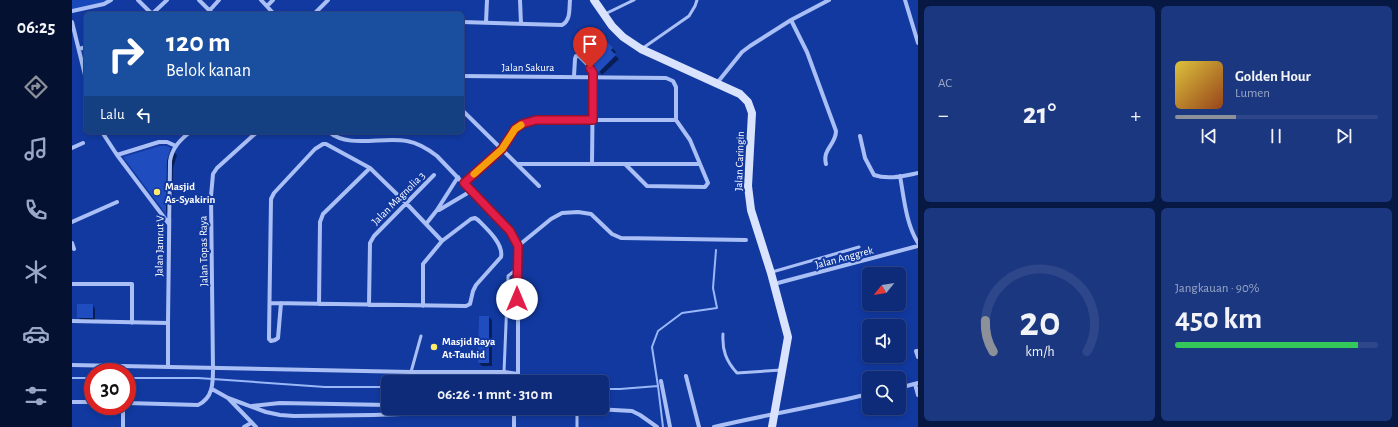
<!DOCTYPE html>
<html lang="id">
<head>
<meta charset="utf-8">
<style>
	:root { --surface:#0d2b78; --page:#1b3780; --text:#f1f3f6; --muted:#9aa7c6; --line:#2d478a; --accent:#8c9099 }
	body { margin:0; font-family:"Alegreya Sans",sans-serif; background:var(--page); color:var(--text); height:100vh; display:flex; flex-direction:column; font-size:15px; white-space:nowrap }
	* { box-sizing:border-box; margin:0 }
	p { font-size:13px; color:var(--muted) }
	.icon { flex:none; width:22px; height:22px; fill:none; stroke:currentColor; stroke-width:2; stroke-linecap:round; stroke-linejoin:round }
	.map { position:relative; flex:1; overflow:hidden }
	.sheet { display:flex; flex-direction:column; gap:6px; padding:6px; background:#071842; width:480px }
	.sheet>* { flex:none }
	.banner { position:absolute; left:12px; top:12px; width:380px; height:122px; border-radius:6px; box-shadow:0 2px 6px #0003,0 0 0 1px var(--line); background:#1a4fa0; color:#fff; overflow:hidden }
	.needle { width:26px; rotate:240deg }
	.tools { position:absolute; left:790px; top:267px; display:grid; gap:8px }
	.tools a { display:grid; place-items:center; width:44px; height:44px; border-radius:6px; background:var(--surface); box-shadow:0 2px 6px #0003,0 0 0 1px var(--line); font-size:20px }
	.speed { position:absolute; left:12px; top:363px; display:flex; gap:8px; font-size:20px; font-weight:700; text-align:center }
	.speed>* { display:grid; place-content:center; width:52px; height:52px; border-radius:50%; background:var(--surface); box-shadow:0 2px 6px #0003,0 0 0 1px var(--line); line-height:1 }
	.speed .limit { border:6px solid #d22; background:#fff; color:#111 }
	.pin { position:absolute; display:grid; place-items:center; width:34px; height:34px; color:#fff; margin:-41px -17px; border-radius:50% 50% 50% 0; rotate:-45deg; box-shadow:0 0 4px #0007 }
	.pin .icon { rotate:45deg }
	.me { position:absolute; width:44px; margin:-22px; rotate:0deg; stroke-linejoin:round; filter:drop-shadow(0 0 3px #0008) }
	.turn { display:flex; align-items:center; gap:14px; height:84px; padding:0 16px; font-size:18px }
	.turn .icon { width:52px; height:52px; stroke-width:2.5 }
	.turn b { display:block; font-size:28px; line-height:34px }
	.then { display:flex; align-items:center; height:38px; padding:0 16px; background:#0003; gap:8px; font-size:15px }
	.big { font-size:30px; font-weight:700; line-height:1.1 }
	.sheet .widget { flex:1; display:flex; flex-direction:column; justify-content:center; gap:6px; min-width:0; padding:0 14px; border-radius:6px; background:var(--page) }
	.sheet .dial { align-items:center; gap:0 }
	.dial svg { height:104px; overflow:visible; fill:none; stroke:var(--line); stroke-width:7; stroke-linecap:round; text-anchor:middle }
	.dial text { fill:var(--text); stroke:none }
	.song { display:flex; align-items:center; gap:12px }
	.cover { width:48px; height:48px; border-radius:6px; background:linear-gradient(135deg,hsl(50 70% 55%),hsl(20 70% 35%)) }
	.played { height:4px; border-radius:2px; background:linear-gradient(90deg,var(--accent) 30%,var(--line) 30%) }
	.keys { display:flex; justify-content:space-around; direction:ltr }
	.heat { display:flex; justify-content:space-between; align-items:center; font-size:22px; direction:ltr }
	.charge { height:6px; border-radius:3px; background:linear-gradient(90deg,#34c759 90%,var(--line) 0) }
	.sheet .tiles { flex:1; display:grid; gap:6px; grid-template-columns:repeat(2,1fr) }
	.trip { position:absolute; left:309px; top:375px; width:228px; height:40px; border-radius:6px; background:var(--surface); box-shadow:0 2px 6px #0003,0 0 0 1px var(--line); font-weight:700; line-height:40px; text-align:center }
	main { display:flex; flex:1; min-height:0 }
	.tabs { display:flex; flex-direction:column; width:72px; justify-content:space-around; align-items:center; background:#051130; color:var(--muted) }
	.tabs .icon { width:28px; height:28px }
	.tabs .current { color:var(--accent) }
	.tabs b { font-size:18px; color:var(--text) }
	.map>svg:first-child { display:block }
</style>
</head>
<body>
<main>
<nav class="tabs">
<b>06:25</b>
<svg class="icon current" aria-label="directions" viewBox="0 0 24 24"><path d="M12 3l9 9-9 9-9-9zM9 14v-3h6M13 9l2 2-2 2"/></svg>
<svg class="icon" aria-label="music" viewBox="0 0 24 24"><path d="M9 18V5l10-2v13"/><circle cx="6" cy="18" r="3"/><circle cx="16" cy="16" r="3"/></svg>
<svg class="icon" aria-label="phone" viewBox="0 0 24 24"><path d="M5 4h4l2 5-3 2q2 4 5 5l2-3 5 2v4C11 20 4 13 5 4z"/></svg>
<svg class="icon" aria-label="climate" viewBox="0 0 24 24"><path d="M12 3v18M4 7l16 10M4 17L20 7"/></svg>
<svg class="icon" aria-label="car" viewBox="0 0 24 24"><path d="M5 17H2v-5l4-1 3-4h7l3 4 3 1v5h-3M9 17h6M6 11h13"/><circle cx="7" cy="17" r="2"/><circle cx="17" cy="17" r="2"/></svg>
<svg class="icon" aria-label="filters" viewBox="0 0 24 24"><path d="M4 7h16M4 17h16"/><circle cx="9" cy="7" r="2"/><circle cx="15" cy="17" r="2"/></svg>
</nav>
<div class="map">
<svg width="846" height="427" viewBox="0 0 846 427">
	<rect width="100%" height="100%" fill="#1139a0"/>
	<!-- green -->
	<path fill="#1848ba" d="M0 0H39L0 11Z"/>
	<!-- shadow -->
	<path fill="#0007" d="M523 30 544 52 542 54 547 59 530 75 523 66Z
		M98 148 105 155 101 168 100 219 95 213 52 157Z
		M20 305 23 308V321L9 320 6 317Z
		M417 317 420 320V366H410L407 363Z"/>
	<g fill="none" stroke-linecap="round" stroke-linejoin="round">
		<!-- stream -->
		<path stroke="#9ab7f8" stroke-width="2" d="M0 378H21
			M55 378H126L253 387H316
			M586 386 580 347 586 331 610 313 645 308 641 288 644 250
			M530 389H548L586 386 591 427"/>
	</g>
	<!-- building -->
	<path fill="#1f4dbf" d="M518 28 523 29 541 48 539 50 544 55 526 73 521 66 500 46Z
		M88 146H94L99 148 95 161 94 214 51 157Z
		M5 304H21V318H5Z
		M407 316H417V363H406Z"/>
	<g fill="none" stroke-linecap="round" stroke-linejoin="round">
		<!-- lane -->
		<path stroke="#a9bff5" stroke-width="3" d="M533 14 562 0
			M571 48 617 16 623 6 625 0
			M700 272 787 247
			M651 334C650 350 654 361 665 373L709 370
			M339 372 349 336
			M432 372 436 276 445 269
			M505 427V408"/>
		<!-- street -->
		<path stroke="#a9bff5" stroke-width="4" d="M66 0 80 14
			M127 0 141 14
			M189 0 202 14
			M448 0 449 24
			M833 0 846 43
			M195 6 201 0
			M138 10 147 0
			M0 11 32 4 39 0
			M80 14 95 0
			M242 14 256 0
			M719 20 735 52 764 131C764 145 750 149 754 164
			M0 22 14 79
			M390 22 490 25C499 20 497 9 498 0
			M414 23 415 0
			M7 49 14 47
			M390 76 594 78 601 81 604 87V120
			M502 76 503 59 504 56H507L519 68 521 73 520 163
			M645 83 670 52 678 46 719 20 757 0
			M390 110 467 186
			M30 132 45 155 97 224
			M257 132C277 149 311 136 335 141 346 143 356 149 365 156L437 231 446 246V382
			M788 136 793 158 802 175C816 180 831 176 846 173
			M0 148 11 143
			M45 155 87 142H95L104 146
			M445 164H627
			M553 164 575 186 633 187 636 183 618 140 604 120
			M828 176C832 198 834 224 846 243
			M392 183 430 149 443 129 449 124 464 120H604
			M367 210 399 191
			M0 222 45 202
			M354 224 365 210 386 177
			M0 243 2 249
			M446 246 479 219 490 213 506 212 519 214 540 234 549 238 674 240
			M0 284H60V323
			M702 284 846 246
			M198 303 394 306 398 304 401 291 404 285 429 257C432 244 414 228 406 220L403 218 399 219 370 241 351 264V306
			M209 303 206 338 203 340 199 341 197 339V336L199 199 202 193 243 149 251 144H254L298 168 334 203 370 241
			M247 304 248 222 251 214 298 168
			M297 305 298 243 302 236 362 175
			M0 321 96 323
			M846 351H844L846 357
			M0 365 339 372H432L446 374
			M96 367V323L98 161C100 148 108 140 118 132
			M614 376 627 427
			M589 381 598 427
			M843 384 846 395
			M827 388 846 383
			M140 389 156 398 194 412 208 415 222 416 301 415 505 408 560 411 568 415 585 427
			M156 398 184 427
			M0 402H21
			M55 403 126 405C141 398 141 383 141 369L139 196 141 174 145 168 185 132
			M180 406 208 403 316 405
			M51 427V406
			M172 427 179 423
			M442 427V409
			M642 427C693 415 746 406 797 394"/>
		<!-- secondary -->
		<path stroke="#d9e3fe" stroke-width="8" d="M522 0 540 26 551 37 569 49 668 94 676 102 680 113 676 186 679 210 699 273 716 337 700 427"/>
	</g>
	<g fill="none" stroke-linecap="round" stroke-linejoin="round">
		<!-- route casing -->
		<g stroke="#92132f" stroke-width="10">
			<path id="route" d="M445 299 446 246 438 231 392 183 430 149 443 129 450 124 464 120H521V73L518 68"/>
		</g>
		<!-- route -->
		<use href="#route" stroke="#e11d48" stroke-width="7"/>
		<!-- slow -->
		<path stroke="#f59e0b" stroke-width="7" d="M402 174 430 149 443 129 449 125"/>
	</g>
	<!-- markers -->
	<g fill="#ffec6d" stroke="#1139a0" stroke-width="1.5">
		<circle cx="85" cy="192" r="4"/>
		<circle cx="362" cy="347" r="4"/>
	</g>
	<g text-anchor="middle" stroke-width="4" stroke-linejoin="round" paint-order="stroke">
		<!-- street labels -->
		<g font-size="11" fill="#fff" stroke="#1139a0">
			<text x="456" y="71">Jalan Sakura</text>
			<text transform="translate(667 161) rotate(-88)" y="4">Jalan Caringin</text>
			<text transform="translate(326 198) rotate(-45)" y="4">Jalan Magnolia 3</text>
			<text transform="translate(87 246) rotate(-89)" y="4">Jalan Jamrut V</text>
			<text transform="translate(131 251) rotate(-91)" y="4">Jalan Topas Raya</text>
			<text transform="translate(772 257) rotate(-15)" y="4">Jalan Anggrek</text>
		</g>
		<!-- poi labels -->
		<g font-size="11" font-weight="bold" fill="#fff" stroke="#1139a0" text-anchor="start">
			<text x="93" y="190">Masjid<tspan x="93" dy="13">As-Syakirin</tspan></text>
			<text x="370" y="345">Masjid Raya<tspan x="370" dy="13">At-Tauhid</tspan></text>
		</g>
	</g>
</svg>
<div class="tools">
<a><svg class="needle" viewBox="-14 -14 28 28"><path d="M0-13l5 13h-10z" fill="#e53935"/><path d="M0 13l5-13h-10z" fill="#9aa7c6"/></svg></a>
<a><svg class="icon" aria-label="sound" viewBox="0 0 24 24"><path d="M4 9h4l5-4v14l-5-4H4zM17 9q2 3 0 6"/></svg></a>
<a><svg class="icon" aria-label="search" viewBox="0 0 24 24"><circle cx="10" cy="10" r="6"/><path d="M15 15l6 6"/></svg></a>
</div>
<div class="speed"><div class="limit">30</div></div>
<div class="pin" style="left:518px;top:68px;background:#d93025"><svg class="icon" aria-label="arrive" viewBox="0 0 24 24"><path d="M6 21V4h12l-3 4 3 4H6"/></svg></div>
<svg class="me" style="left:445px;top:299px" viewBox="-20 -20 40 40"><circle r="19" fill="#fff"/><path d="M0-13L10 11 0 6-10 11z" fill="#e11d48"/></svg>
<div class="trip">06:26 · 1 mnt · 310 m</div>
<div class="banner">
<div class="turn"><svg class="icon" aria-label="right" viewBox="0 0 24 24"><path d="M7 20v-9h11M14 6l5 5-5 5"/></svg><div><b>120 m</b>Belok kanan</div></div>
<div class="then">Lalu<svg class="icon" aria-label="left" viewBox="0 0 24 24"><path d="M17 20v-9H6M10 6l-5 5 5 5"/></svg></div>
</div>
</div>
<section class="sheet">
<div class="tiles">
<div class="widget"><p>AC</p>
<div class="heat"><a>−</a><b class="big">21°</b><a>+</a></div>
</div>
<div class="widget">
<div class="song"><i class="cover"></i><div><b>Golden Hour</b><p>Lumen</p></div></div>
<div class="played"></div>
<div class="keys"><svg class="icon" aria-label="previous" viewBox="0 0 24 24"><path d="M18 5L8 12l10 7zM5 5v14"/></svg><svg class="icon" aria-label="pause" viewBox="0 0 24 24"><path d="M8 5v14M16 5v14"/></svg><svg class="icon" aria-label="next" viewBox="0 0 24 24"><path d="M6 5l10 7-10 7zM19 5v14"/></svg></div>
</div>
<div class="widget dial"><svg viewBox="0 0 100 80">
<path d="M14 69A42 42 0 1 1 86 69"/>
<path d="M14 69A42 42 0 0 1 8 45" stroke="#8c9099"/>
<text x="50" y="56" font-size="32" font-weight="700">20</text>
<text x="50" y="72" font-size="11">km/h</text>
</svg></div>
<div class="widget"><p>Jangkauan · 90%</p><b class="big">450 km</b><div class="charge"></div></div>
</div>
</section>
</main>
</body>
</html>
